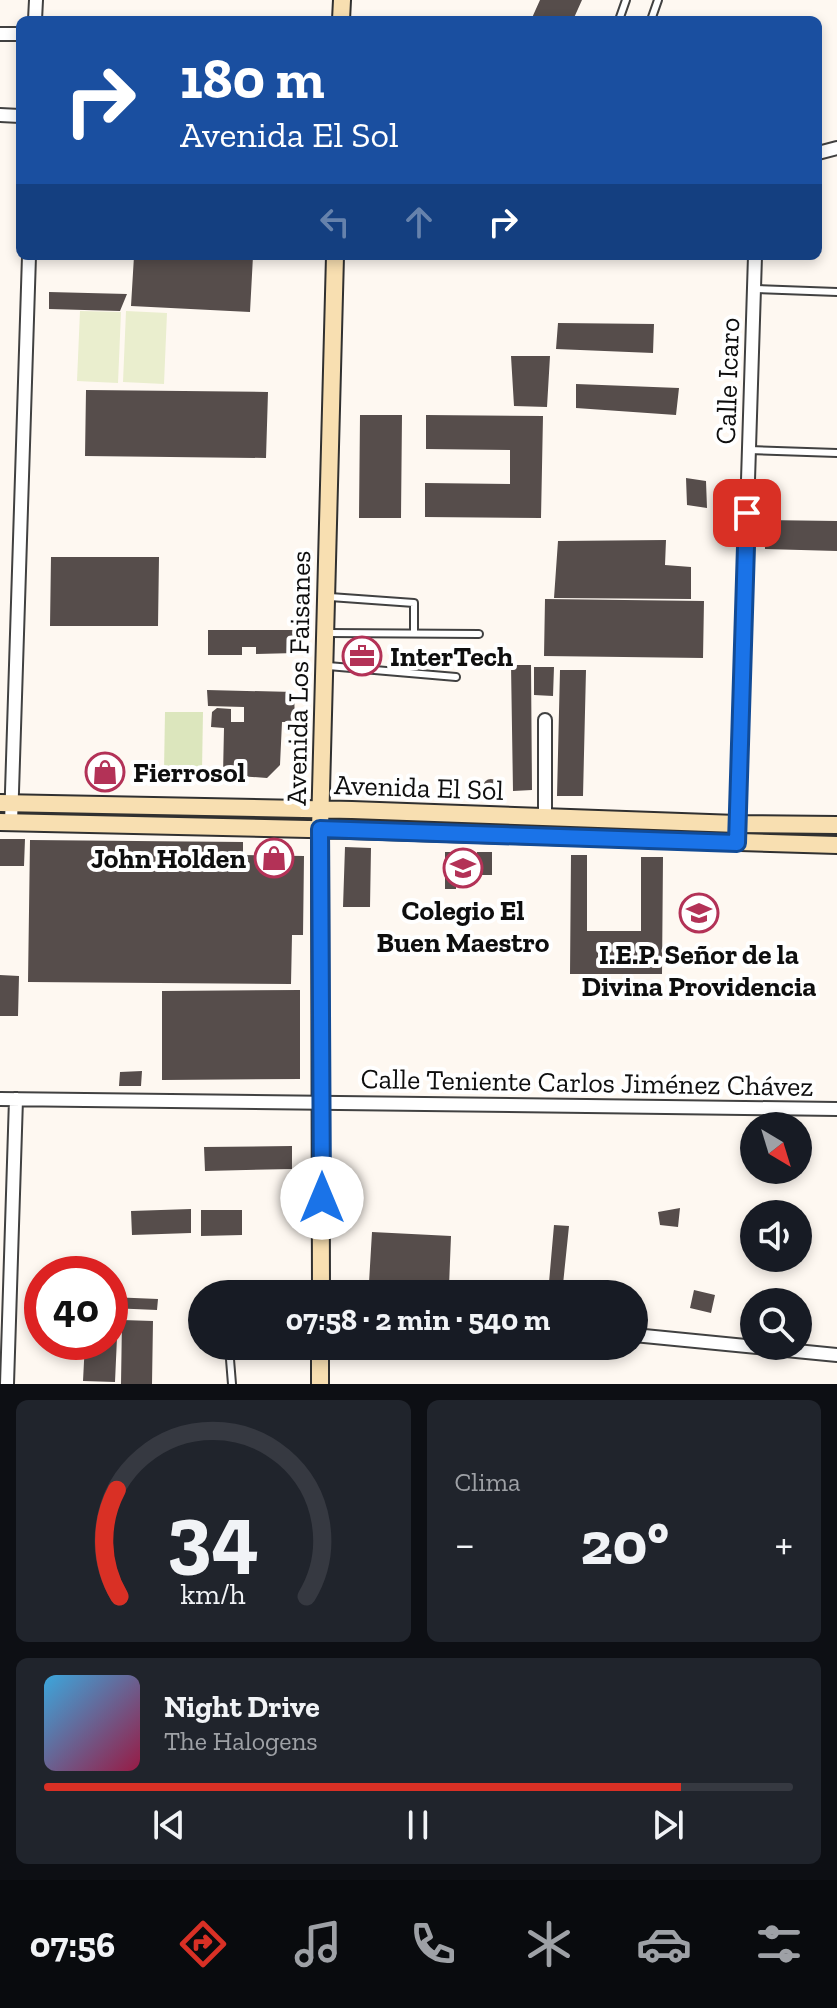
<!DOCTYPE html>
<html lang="es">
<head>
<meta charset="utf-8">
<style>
	:root { --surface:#171b24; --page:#20242c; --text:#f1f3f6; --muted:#9ea1a6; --line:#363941; --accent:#d93025 }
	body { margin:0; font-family:"Zilla Slab",serif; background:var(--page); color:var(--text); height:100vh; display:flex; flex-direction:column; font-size:30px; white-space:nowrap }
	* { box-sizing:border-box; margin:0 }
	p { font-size:26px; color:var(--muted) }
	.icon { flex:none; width:44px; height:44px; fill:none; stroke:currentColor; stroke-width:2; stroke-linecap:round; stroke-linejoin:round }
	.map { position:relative; height:1384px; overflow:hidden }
	.panel { display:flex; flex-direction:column; gap:16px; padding:16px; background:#0d0f14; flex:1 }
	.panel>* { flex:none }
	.banner { position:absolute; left:16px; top:16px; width:806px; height:244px; border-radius:12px; box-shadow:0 4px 12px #0003; background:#1a4fa0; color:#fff; overflow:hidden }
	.needle { width:52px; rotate:142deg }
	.tools { position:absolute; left:740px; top:1112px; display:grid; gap:16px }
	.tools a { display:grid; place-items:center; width:72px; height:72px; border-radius:50%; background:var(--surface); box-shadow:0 4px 12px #0003; font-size:40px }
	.speed { position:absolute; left:24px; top:1256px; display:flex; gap:16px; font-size:40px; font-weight:700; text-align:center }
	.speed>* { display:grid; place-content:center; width:104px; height:104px; border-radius:50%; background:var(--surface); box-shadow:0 4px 12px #0003; line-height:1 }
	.speed .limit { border:12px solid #d22; background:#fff; color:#111 }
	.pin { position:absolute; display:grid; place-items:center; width:68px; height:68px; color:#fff; margin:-34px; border-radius:16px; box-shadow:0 4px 12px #0006 }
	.me { position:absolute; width:88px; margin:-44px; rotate:0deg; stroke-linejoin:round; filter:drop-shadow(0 0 6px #0008) }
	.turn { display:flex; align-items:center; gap:28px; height:168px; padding:0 32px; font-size:36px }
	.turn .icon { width:104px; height:104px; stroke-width:2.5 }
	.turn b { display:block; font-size:56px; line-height:68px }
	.lanes { display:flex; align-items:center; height:76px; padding:0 32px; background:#0003; justify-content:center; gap:40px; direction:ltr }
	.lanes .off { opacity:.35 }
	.big { font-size:60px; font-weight:800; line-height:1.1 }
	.panel .widget { flex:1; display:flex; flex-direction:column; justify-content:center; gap:12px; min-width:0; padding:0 28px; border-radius:12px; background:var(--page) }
	.panel .dial { align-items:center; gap:0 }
	.dial svg { height:208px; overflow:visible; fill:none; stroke:var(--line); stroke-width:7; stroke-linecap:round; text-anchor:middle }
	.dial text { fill:var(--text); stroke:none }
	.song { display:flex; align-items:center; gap:24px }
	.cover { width:96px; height:96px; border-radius:12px; background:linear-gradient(135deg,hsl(200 70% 55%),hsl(340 70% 35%)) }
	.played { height:8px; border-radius:4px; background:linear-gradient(90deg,var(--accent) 85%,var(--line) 85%) }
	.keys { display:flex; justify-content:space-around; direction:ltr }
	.heat { display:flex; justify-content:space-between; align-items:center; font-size:44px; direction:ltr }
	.panel .tiles { flex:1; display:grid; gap:16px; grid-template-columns:1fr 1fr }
	.widget:last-child { grid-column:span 2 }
	.trip { position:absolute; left:188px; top:1280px; width:460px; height:80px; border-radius:40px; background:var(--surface); box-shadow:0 4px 12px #0003; font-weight:800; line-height:80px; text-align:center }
	.tab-bar { display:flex; height:128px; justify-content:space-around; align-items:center; background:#090b0e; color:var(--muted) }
	.tab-bar .icon { width:56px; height:56px }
	.tab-bar .on { color:var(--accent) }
	.tab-bar b { font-size:36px; color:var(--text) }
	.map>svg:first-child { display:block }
</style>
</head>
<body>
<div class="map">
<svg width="837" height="1384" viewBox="0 0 837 1384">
	<rect width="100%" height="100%" fill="#fef8f1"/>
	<!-- grass -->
	<path fill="#dce6bd" d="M165 712H203L202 771H164Z"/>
	<!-- pitch -->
	<path fill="#eaeece" d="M80 311 121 312 118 383 77 381Z
		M126 311 167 313 164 384 123 382Z"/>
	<!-- building -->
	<path fill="#564d4b" d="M540 0H582L573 20H531Z
		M134 256H253L250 312 131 306Z
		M49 292 127 294 120 311 49 309Z
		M558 323 654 324 653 353 556 349Z
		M511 356H550L547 407 514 406Z
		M576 384 679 388 676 415 576 408Z
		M86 390 268 392 266 458 85 456Z
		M360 415H402L401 518H359Z
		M426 415 543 416 541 518 425 517V483L510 484V450L426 449Z
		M686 478 706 481 707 508 687 505Z
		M764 520 837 521V551L765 549Z
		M666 540 665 565 691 567V599L554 598 558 541Z
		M51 557H159L158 626H50Z
		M545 599 704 601 703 658 544 656Z
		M208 630H296V653L256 654V647H242V655H208Z
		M511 665H531L532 790 513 791Z
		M534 667H554L553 696 534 695Z
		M560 670H586L583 796H557Z
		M207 690 294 692 295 722H282L280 765 267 778 223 775 224 728 211 727 212 712 217 708 231 709V722H244V707L208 706Z
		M93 761H118L117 784H93Z
		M483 787a8 8 0 1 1 16 0a8 8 0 1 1-16 0Z
		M0 839H25L24 866H0Z
		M30 840 243 842V855L304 856 303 935H292L291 984 28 982Z
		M345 847 371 848 370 907H343Z
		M445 852H456V889H445Z
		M477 852H492V875H477Z
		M571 855H587V931H641V857H663L662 974H570Z
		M0 975 19 976 18 1016H0Z
		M300 990V1079L162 1080V991Z
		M142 1071 141 1086H119L120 1072Z
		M292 1146V1169L205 1171 204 1147Z
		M680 1208 678 1227 660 1225 658 1212Z
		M191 1209V1233L132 1235 131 1211Z
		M201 1210H242V1235L201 1236Z
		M554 1225 569 1226 562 1294H548Z
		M372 1232 451 1236 449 1287 369 1283Z
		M694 1290 715 1295 711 1313 690 1308Z
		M110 1297 158 1299 157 1310 110 1308Z
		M110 1315H118L115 1382 83 1381 85 1342H110Z
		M122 1320 153 1321 152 1384H121Z"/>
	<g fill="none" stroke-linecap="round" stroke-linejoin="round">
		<!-- lane casing -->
		<g stroke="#414141" stroke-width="10">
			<path id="lane" d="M619 20 626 0
				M651 20 658 0
				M754 289 837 292
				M749 450 837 453
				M330 597 414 603V633
				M329 633 479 634
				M328 666 456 677
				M232 1384 229 1347 255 1346"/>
		</g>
		<!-- street casing -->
		<g stroke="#414141" stroke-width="16">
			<path id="street" d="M35 20 36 0
				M0 34H20
				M0 115 20 116
				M818 153 837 148
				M545 816V720
				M11 823 29 256
				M737 832 755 256
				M0 1099 837 1109
				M634 1335 837 1355
				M7 1384 16 1099"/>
		</g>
		<!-- secondary casing -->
		<g stroke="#303030" stroke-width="20">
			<path id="secondary" d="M341 20 342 0
				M0 803 352 810 737 824 837 825
				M0 822 351 830 837 845
				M321 1294 320 829 335 256
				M320 1384V1346"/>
		</g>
		<!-- lane -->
		<use href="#lane" stroke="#fff" stroke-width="6"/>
		<!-- street -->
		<use href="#street" stroke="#fff" stroke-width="12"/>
		<!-- secondary -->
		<use href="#secondary" stroke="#f8dfb1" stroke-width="16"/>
	</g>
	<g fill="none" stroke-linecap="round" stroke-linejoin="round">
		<!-- route casing -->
		<g stroke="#114b97" stroke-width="20">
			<path id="route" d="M322 1198 320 829 737 843 747 513"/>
		</g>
		<!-- route -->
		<use href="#route" stroke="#1a73e8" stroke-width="14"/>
	</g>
	<!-- icons -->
	<defs>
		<g id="office-ring" transform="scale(2)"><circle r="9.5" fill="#fff" stroke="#b33257" stroke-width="1.5"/><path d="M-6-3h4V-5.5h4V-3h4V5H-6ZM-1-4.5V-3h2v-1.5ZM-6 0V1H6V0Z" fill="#b33257"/></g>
		<g id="shop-ring" transform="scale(2)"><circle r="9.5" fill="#fff" stroke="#b33257" stroke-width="1.5"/><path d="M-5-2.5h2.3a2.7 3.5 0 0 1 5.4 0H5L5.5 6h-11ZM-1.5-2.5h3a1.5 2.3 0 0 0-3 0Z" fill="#b33257"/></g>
		<g id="university-ring" transform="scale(2)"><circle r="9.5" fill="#fff" stroke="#b33257" stroke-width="1.5"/><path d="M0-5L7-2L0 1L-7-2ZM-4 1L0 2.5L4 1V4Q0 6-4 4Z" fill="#b33257"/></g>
		<g id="school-ring" transform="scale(2)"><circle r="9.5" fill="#fff" stroke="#b33257" stroke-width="1.5"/><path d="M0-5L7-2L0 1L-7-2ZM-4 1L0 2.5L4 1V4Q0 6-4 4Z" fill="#b33257"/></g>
	</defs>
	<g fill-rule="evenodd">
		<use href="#office-ring" x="362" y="656"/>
		<use href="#shop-ring" x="105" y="772"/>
		<use href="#shop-ring" x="274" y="858"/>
		<use href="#university-ring" x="463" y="868"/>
		<use href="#school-ring" x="699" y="913"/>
	</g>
	<g text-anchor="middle" stroke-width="8" stroke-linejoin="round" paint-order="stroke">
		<!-- street labels -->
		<g font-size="28" fill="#0e0e0e" stroke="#fff">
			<text transform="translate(727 381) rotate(-88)" y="10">Calle Icaro</text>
			<text transform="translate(298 678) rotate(-89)" y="10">Avenida Los Faisanes</text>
			<text transform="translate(419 787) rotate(2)" y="10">Avenida El Sol</text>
			<text transform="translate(587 1082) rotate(1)" y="10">Calle Teniente Carlos Jiménez Chávez</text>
		</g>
		<!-- poi labels -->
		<g font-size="28" font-weight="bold" fill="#0e0e0e" stroke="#fff" text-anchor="start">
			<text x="390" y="666">InterTech</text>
			<text x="133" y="782">Fierrosol</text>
			<text x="246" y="868" text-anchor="end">John Holden</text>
			<text x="463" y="920" text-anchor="middle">Colegio El<tspan x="463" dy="32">Buen Maestro</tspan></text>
			<text x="699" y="964" text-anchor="middle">I.E.P. Señor de la<tspan x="699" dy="32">Divina Providencia</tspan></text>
		</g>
	</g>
</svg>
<div class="tools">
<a><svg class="needle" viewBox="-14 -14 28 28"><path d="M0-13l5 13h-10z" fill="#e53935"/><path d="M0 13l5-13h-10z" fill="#9ea1a6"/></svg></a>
<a><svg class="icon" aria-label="sound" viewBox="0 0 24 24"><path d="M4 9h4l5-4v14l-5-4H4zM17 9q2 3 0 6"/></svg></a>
<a><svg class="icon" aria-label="search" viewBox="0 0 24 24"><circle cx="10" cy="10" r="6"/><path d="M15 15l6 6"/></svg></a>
</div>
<div class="speed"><div class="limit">40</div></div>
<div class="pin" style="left:747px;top:513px;background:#d93025"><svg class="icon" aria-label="arrive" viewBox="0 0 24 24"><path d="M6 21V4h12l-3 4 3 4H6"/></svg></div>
<svg class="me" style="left:322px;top:1198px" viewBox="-20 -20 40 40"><circle r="19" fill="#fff"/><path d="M0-13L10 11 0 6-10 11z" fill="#1a73e8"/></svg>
<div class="trip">07:58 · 2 min · 540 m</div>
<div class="banner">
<div class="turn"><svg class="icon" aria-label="right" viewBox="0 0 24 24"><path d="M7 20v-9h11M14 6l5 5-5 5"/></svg><div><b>180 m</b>Avenida El Sol</div></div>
<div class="lanes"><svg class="icon off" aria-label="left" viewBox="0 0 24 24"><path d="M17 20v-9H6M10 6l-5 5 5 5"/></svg><svg class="icon off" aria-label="ahead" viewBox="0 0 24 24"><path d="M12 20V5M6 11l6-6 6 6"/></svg><svg class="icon" aria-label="right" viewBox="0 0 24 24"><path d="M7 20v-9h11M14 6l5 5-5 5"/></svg></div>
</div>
</div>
<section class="panel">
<div class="tiles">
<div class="widget dial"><svg viewBox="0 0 100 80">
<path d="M14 69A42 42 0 1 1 86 69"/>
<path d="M14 69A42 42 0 0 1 13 28" stroke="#d93025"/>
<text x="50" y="56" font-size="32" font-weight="700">34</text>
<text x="50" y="72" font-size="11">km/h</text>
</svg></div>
<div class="widget"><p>Clima</p>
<div class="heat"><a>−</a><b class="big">20°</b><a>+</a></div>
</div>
<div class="widget">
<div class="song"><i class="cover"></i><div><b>Night Drive</b><p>The Halogens</p></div></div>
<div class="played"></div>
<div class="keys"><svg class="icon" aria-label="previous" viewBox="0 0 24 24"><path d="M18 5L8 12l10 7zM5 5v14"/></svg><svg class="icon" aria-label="pause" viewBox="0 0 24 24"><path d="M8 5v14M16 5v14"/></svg><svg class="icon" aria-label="next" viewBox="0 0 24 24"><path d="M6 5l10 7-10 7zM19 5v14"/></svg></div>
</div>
</div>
</section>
<nav class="tab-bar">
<b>07:56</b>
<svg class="icon on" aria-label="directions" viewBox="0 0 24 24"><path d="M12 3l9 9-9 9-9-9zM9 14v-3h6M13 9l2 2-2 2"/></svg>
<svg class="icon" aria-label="music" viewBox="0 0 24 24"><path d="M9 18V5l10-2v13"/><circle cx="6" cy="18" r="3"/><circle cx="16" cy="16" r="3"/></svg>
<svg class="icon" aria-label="phone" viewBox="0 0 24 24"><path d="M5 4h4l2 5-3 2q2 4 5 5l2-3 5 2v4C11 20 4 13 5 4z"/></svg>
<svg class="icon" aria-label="climate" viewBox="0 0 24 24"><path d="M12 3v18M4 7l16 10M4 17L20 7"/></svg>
<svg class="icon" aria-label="car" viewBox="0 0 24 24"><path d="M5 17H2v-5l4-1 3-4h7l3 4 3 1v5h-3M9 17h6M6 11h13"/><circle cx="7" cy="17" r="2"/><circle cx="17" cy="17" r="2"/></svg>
<svg class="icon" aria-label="filters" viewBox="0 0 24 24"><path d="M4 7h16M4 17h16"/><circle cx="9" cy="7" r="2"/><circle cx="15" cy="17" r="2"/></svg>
</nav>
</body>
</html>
